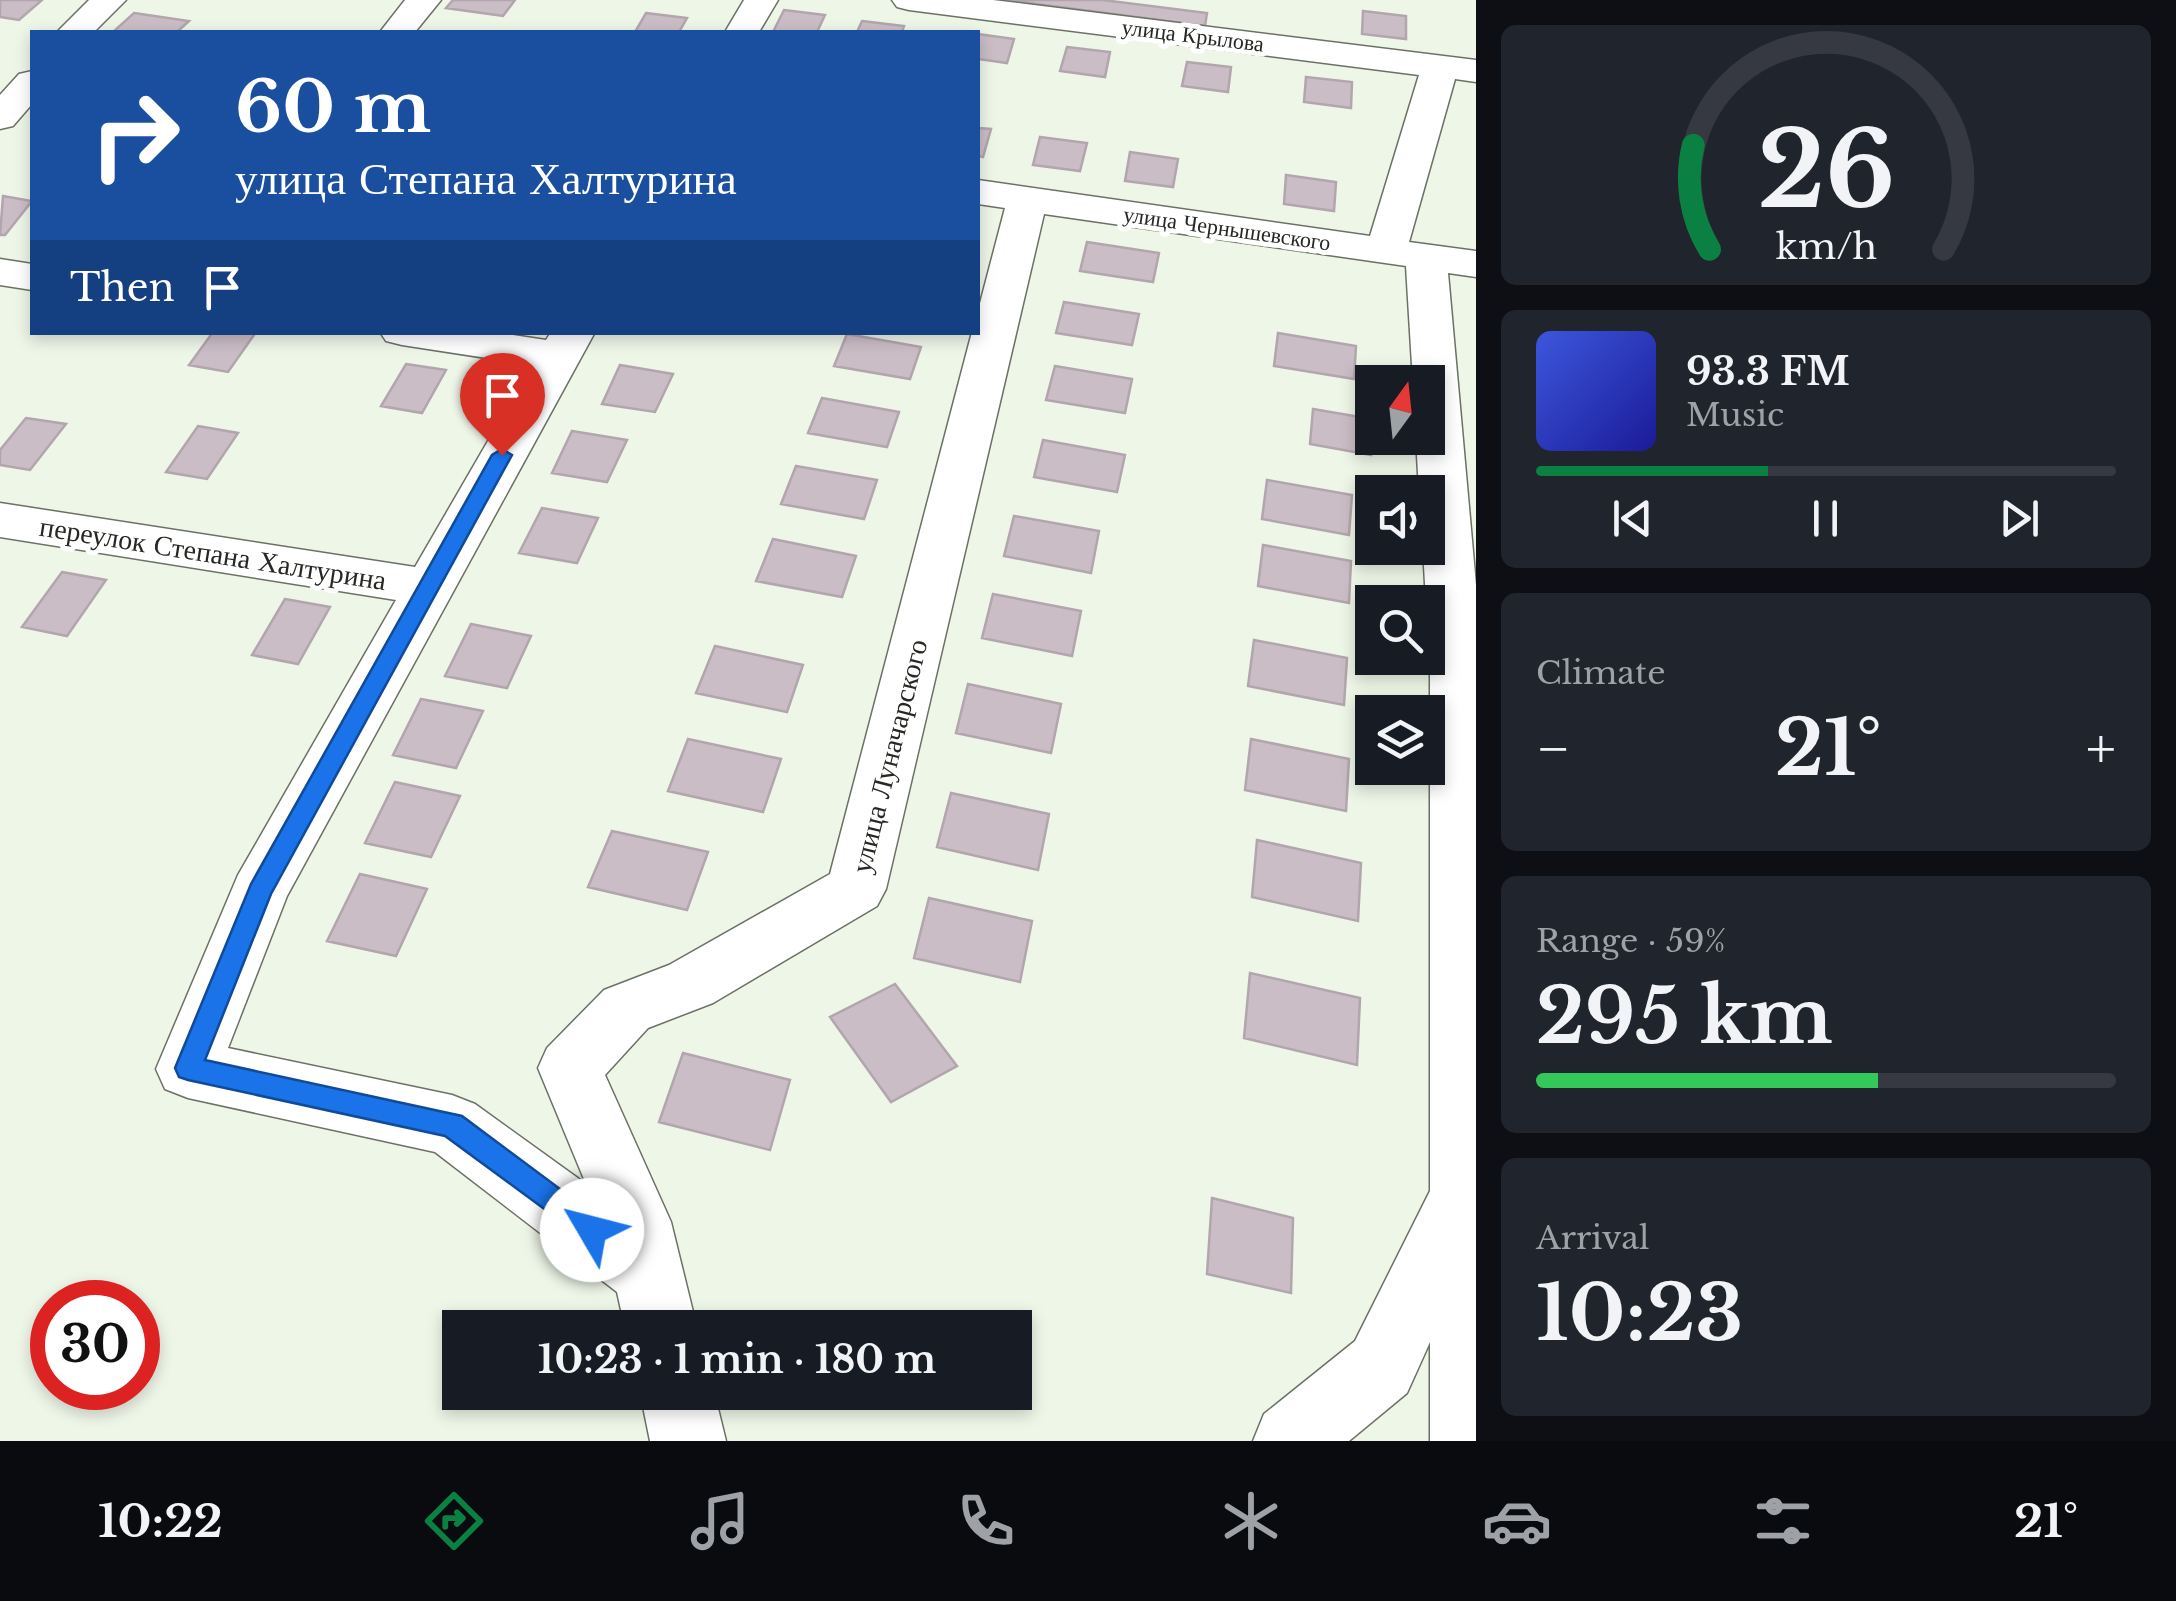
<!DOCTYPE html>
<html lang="en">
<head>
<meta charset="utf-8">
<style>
	:root { --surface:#171b24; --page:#20242c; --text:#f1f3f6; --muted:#9ea1a6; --line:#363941; --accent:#0b8043 }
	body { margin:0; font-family:"Libre Baskerville",serif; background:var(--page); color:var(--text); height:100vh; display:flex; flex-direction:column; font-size:38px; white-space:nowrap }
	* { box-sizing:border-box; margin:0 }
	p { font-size:32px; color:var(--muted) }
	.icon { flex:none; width:55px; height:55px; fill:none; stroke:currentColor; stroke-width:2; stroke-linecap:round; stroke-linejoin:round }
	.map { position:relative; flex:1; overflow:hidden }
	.panel { display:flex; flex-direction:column; gap:25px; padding:25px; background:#0d0f14; width:700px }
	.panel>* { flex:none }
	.guide { position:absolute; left:30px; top:30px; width:950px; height:305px; border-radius:0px; box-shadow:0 5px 15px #0003; background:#1a4fa0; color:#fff; overflow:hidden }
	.needle { width:65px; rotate:15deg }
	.tools { position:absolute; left:1355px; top:365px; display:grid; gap:20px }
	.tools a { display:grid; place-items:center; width:90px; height:90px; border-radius:0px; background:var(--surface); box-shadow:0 5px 15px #0003; font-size:50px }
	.speed { position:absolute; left:30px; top:1280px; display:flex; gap:20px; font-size:50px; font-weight:700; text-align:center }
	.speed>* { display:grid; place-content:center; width:130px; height:130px; border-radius:50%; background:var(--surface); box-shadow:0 5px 15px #0003; line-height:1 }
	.speed .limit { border:15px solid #d22; background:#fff; color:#111 }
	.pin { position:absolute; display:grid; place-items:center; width:85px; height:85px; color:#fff; margin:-102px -42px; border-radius:50% 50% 50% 0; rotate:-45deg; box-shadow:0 0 10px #0007 }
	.pin .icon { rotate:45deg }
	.me { position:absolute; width:110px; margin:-55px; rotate:307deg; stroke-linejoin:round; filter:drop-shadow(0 0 8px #0008) }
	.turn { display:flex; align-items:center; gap:35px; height:210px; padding:0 40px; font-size:45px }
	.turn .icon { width:130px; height:130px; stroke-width:2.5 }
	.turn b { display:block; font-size:70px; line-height:85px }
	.then { display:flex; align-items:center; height:95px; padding:0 40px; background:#0003; gap:20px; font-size:38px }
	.big { font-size:75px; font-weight:700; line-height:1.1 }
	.panel .widget { flex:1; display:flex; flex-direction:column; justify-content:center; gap:15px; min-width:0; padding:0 35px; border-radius:15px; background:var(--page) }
	.panel .dial { align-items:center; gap:0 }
	.dial svg { height:260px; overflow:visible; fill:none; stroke:var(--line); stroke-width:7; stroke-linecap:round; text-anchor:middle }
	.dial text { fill:var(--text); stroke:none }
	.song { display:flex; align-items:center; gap:30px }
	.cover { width:120px; height:120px; border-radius:15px; background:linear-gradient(135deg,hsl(230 70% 55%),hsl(240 70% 35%)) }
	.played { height:10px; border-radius:5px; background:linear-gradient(90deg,var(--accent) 40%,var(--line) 40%) }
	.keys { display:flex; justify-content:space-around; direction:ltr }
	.heat { display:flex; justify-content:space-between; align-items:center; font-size:55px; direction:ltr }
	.charge { height:15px; border-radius:8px; background:linear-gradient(90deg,#34c759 59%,var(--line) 0) }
	.trip { position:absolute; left:442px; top:1310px; width:590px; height:100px; border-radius:0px; background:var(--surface); box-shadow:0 5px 15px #0003; font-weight:700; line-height:100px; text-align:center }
	.dock { display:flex; height:160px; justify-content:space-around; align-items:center; background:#090b0e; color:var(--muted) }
	.dock .icon { width:70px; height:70px }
	.dock .active { color:var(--accent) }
	.dock b { font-size:45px; color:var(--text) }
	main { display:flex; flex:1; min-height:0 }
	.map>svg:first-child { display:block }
</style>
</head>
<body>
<main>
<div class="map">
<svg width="1476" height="1441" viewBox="0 0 1476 1441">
	<rect width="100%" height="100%" fill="#eef6e8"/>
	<!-- building -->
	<path fill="#cbbdc5" stroke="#b3a5ad" stroke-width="2.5" d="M0 0H42L19 20 0 17Z
		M453 0H515L503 16 446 8Z
		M1007 0H1103L1207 13 1205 26Z
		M784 10 825 15 817 32H773Z
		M1363 11 1406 16V39L1362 34Z
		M134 13 189 21 177 32H113Z
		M646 13 687 18 679 32H635Z
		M862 21 904 26 902 32H857Z
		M978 34 1014 39 1007 63 978 59Z
		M1067 47 1110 52 1105 77 1060 71Z
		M1187 62 1231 67 1228 92 1182 86Z
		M1306 77 1352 82 1351 108 1304 102Z
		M978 128 991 129 983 157 978 156Z
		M1040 137 1087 143 1080 171 1033 165Z
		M1130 152 1178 159 1173 187 1125 181Z
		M1286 175 1336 182 1334 211 1284 204Z
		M3 196 32 201 5 235H0Z
		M1087 242 1159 253 1153 282 1080 271Z
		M1064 302 1139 314 1132 345 1056 333Z
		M213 332H256L228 372 189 365Z
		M1278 333 1356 346 1354 379 1274 366Z
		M847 334 921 347 910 379 834 366Z
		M406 364 446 370 422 413 381 406Z
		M620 365 673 374 655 412 602 404Z
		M1055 366 1132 379 1125 413 1046 400Z
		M822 398 899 412 887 447 808 433Z
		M1313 409 1372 419 1371 455 1310 444Z
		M26 418 66 424 30 470 0 465V450Z
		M198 426 238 433 207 479 166 472Z
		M572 431 627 440 607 482 552 473Z
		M1043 440 1125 455 1117 492 1034 477Z
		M796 466 877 480 864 519 781 504Z
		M1267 480 1352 495 1349 535 1262 519Z
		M542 508 598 518 577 563 519 553Z
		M1014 516 1099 531 1091 573 1004 556Z
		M773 539 856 556 842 597 756 581Z
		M1263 545 1351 561 1349 603 1258 586Z
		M62 572 106 580 67 636 22 627Z
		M993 594 1081 611 1072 656 982 638Z
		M285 599 330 607 298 664 252 655Z
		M471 624 531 636 507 688 445 676Z
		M1254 640 1347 658 1344 705 1248 686Z
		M715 646 803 665 787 712 696 693Z
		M968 684 1061 704 1051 753 956 733Z
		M421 699 483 711 456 768 393 755Z
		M688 739 781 759 763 812 668 791Z
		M1251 739 1349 759 1346 811 1245 790Z
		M395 782 460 796 431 857 365 843Z
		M951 793 1049 814 1038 870 937 847Z
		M612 831 708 852 687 910 588 887Z
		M1257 840 1361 863 1358 921 1252 897Z
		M360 874 427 889 396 956 327 941Z
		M929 898 1032 921 1020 982 914 958Z
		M1250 973 1360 998 1357 1065 1244 1038Z
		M895 984 957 1066 891 1102 830 1017Z
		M683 1053 790 1080 770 1150 659 1122Z
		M1212 1198 1293 1218 1291 1293 1207 1274Z"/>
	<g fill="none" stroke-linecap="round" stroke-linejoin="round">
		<!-- minor casing -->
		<g stroke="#6b7165" stroke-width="3">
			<path id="minor" d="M89 0H126L94 32H57Z
				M405 0H441L415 32H380Z
				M744 0H778L759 32H725Z
				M892 0H993L1476 60V82L1455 79 1409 242 1476 251V277L1448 273 1476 585V1441H1430V1342L1407 1393 1349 1441H1253L1264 1414 1355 1341 1430 1191V674L1423 548H1428V492H1419L1416 438H1428V382H1413L1406 266 1044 214 886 889 877 906 713 1003 648 1028 605 1075 671 1222 697 1328H625L617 1292 435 1152 188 1098 165 1089 156 1069 238 875 396 600 0 537V503L415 567 532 365 402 345 386 341 380 332H494L546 340 551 332H595L287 896 228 1048 452 1095 475 1104 586 1184 538 1068 547 1048 604 990 669 965 830 874 972 332H978V311L1005 208 978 204V180L1370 236 1419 75 909 10 897 7Z
				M32 71V104L13 126 0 129V95L19 74Z
				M0 259 32 264V290L0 285Z
				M640 1392H714L726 1441H650Z"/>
		</g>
		<!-- minor -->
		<use href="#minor" fill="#fff" fill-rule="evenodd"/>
	</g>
	<!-- route -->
	<path fill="#1a73e8" stroke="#114b97" stroke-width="2.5" d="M502 449 512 455 271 894 205 1060 462 1116 603 1221 607 1230 603 1240 592 1244 445 1136 188 1080 179 1077 175 1068 251 884 492 455Z"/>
	<g text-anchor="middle" stroke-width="10" stroke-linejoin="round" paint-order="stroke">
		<!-- far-street labels -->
		<g font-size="22" fill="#252823" stroke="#fff">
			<text transform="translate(1193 35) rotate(7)" y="8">улица Крылова</text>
			<text transform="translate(1227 228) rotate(8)" y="8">улица Чернышевского</text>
		</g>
		<!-- street labels -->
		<g font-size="28" fill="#252823" stroke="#fff">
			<text transform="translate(213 553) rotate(9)" y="10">переулок Степана Халтурина</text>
			<text transform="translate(889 756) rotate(-76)" y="10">улица Луначарского</text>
		</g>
	</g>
</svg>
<div class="tools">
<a><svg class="needle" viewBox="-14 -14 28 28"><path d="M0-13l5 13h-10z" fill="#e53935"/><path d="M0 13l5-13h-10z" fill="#9ea1a6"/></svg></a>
<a><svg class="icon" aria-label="sound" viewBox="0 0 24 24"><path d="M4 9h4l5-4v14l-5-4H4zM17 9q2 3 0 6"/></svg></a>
<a><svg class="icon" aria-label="search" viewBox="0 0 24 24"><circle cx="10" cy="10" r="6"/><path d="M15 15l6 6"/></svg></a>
<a><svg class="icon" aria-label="layers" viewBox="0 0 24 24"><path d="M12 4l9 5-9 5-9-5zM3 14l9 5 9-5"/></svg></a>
</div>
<div class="speed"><div class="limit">30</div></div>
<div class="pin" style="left:502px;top:455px;background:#d93025"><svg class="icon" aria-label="arrive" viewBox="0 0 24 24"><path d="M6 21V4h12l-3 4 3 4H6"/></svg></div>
<svg class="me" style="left:592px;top:1230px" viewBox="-20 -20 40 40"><circle r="19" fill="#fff"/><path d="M0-13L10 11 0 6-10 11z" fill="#1a73e8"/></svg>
<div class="trip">10:23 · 1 min · 180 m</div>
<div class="guide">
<div class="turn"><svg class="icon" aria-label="right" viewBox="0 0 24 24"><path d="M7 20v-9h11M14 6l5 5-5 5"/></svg><div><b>60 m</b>улица Степана Халтурина</div></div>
<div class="then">Then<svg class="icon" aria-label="arrive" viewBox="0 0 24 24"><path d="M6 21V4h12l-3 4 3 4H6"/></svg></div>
</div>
</div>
<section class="panel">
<div class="widget dial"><svg viewBox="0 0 100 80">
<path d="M14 69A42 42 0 1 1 86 69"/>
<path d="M14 69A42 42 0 0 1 9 37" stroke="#0b8043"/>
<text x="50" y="56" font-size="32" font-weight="700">26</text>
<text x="50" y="72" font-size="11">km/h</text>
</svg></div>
<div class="widget">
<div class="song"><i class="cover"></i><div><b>93.3 FM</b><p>Music</p></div></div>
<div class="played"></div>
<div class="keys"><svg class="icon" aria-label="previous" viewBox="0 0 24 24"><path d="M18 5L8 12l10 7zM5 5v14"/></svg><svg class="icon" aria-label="pause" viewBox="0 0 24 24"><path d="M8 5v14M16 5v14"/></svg><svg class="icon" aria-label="next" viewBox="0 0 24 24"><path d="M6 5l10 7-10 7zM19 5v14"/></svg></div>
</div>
<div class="widget"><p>Climate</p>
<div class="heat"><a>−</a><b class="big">21°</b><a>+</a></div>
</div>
<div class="widget"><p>Range · 59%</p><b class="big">295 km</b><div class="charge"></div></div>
<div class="widget"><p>Arrival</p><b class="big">10:23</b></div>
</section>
</main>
<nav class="dock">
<b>10:22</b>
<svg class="icon active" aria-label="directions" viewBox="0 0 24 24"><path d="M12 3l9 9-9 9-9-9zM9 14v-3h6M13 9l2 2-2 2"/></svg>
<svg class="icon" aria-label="music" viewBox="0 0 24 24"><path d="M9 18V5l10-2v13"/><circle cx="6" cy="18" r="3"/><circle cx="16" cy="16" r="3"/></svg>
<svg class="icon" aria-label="phone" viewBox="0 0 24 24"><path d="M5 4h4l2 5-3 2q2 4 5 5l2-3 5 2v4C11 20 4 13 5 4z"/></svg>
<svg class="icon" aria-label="climate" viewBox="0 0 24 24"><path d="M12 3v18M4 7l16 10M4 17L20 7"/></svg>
<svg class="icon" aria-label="car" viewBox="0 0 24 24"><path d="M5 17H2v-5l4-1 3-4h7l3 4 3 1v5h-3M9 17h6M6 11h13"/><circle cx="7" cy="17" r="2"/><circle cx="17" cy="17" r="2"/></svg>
<svg class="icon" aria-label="filters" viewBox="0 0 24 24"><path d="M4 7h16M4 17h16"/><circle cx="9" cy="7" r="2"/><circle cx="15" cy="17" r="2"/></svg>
<b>21°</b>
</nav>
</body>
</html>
